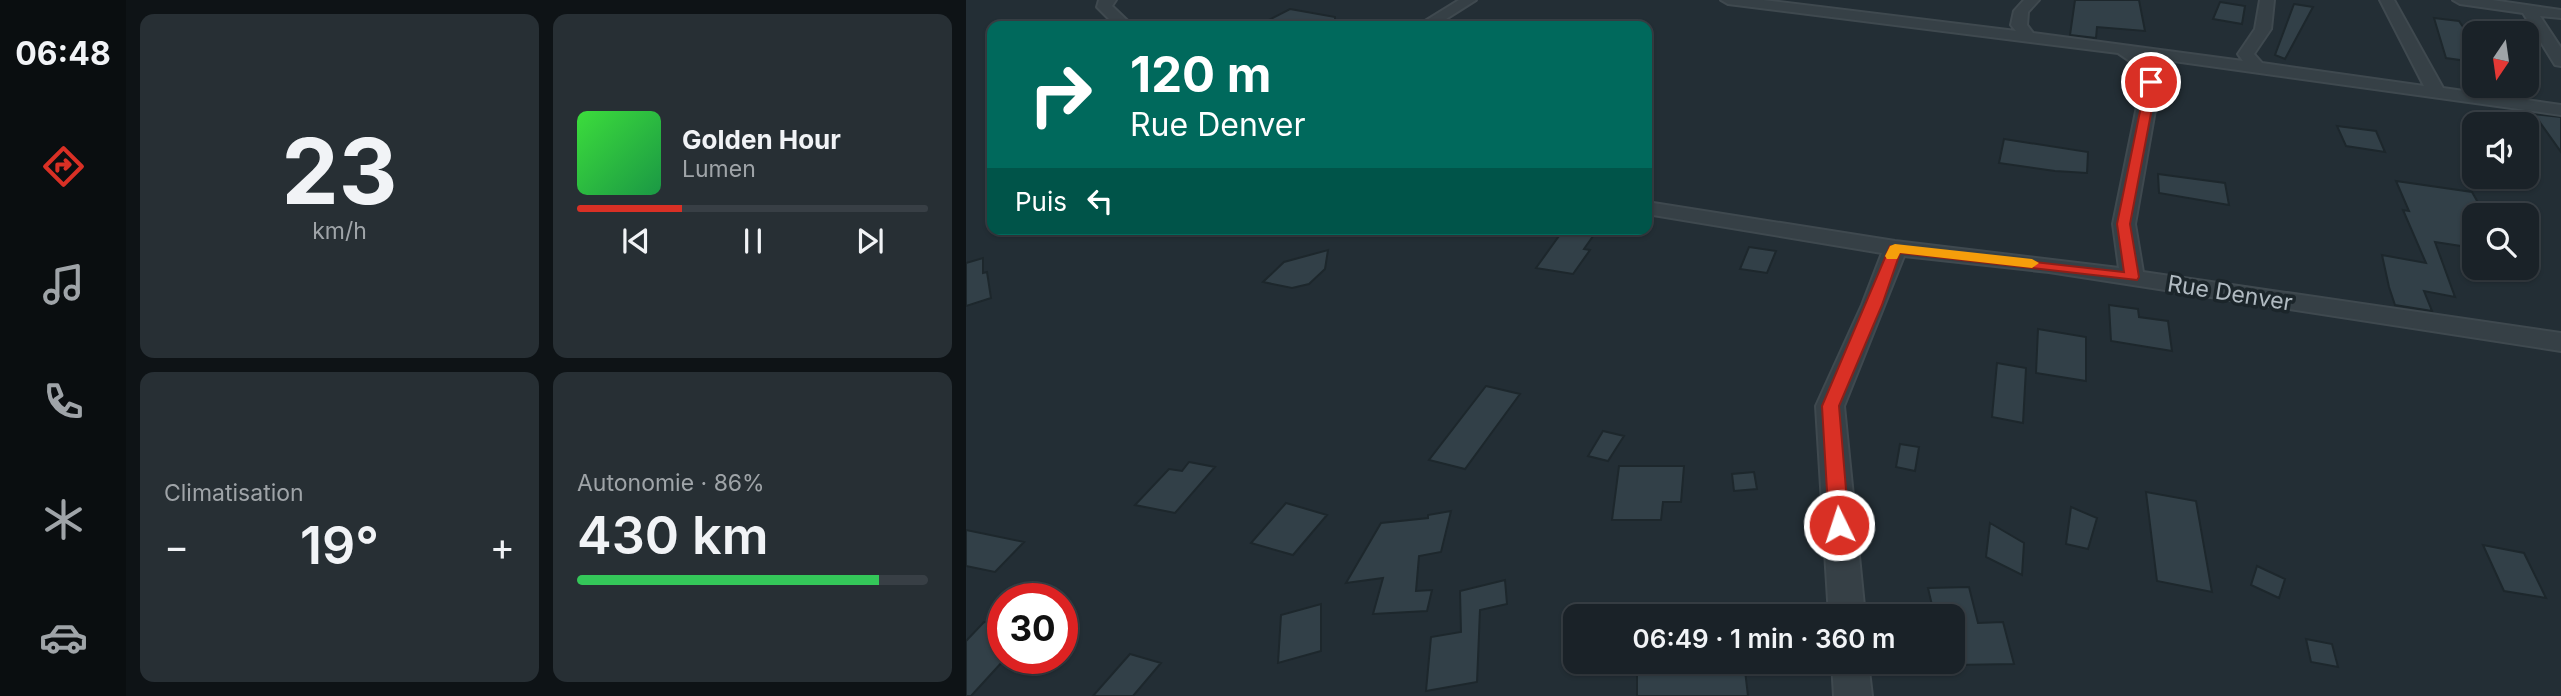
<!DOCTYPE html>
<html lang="fr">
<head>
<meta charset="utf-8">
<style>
	:root { --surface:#1a2228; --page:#272f34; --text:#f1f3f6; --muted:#9fa4a8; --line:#383f45; --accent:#d93025 }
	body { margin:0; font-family:Inter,sans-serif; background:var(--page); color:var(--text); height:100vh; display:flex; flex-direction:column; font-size:26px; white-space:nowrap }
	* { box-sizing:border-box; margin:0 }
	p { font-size:23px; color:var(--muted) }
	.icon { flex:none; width:38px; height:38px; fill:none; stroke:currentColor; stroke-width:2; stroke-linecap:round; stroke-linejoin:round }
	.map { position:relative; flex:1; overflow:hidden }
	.side { display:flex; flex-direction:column; gap:14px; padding:14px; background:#0e1316; width:840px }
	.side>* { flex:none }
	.top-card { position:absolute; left:21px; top:21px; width:665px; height:214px; border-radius:14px; box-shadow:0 2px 5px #0004,0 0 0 2px var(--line); background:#00695c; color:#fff; overflow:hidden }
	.needle { width:46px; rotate:193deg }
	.buttons { position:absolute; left:1496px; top:21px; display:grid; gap:14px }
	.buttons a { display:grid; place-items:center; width:77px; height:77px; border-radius:14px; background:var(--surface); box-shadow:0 2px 5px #0004,0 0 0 2px var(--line); font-size:35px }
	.speed { position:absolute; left:21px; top:583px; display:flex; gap:14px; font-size:35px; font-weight:700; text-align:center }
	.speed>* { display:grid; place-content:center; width:91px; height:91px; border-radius:50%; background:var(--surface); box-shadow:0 2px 5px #0004,0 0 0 2px var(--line); line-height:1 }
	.speed .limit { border:10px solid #d22; background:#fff; color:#111 }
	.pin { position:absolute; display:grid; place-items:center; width:60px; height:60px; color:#fff; margin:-30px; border:4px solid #fff; border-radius:50%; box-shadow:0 2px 7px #0007 }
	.me { position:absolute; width:77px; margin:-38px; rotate:356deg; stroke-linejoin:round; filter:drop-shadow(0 0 5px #0008) }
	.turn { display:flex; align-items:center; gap:24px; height:147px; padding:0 28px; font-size:32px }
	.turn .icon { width:91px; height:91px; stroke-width:2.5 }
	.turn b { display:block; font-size:49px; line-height:60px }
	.then { display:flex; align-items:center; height:66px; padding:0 28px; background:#0003; gap:14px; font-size:26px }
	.big { font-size:52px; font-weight:600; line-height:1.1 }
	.side .widget { flex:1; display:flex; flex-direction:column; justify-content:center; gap:10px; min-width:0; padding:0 24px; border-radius:14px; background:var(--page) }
	.side .dial { align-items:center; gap:0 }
	.dial b { font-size:91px; line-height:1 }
	.song { display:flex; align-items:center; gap:21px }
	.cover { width:84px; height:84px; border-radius:10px; background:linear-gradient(135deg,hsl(120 70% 55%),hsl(140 70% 35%)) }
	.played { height:7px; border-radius:4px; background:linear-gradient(90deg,var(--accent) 30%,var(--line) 30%) }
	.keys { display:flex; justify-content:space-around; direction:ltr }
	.heat { display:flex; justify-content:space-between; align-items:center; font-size:38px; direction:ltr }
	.charge { height:10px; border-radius:5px; background:linear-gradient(90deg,#34c759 86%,var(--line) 0) }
	.side .tiles { flex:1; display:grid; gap:14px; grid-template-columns:repeat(2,1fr) }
	.trip { position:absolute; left:597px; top:604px; width:402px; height:70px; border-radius:14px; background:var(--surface); box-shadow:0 2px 5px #0004,0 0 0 2px var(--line); font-weight:600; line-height:70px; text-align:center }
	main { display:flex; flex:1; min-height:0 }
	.menu { display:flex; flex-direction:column; width:126px; justify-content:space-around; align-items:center; background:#0a0e10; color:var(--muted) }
	.menu .icon { width:49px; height:49px }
	.menu .on { color:var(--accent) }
	.menu b { font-size:32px; color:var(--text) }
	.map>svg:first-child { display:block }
</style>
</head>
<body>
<main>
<nav class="menu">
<b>06:48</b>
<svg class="icon on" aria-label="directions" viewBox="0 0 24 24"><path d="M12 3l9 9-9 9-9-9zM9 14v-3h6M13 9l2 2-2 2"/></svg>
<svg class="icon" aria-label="music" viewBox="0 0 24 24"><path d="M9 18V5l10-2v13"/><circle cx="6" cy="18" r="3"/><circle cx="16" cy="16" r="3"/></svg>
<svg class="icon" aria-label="phone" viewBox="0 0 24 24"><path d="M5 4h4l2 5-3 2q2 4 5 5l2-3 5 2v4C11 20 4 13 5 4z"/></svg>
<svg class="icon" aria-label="climate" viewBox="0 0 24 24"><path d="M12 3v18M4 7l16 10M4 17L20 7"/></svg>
<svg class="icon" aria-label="car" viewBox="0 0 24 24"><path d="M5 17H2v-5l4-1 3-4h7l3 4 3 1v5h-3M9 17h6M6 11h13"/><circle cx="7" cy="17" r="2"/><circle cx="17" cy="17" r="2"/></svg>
</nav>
<section class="side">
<div class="tiles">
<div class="widget dial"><b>23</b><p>km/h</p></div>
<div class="widget">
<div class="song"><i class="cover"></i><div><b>Golden Hour</b><p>Lumen</p></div></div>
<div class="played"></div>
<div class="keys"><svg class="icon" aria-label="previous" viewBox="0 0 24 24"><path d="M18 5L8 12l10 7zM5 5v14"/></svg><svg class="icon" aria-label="pause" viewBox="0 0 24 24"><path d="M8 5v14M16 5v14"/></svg><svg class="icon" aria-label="next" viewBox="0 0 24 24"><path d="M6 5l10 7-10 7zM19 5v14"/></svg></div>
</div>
<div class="widget"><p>Climatisation</p>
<div class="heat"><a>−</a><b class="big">19°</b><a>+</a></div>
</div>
<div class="widget"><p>Autonomie · 86%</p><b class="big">430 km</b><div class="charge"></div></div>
</div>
</section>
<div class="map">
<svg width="1595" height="696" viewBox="0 0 1595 696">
	<rect width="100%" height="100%" fill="#232e35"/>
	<!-- building -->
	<path fill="#324048" stroke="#1d272c" stroke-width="2" d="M1109 0H1173L1179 31 1131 27 1130 38 1104 35Z
		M1254 2 1279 6 1276 24 1247 19Z
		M1328 4 1347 7 1319 59 1309 55Z
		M324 9 369 17V26H291Z
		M1468 18 1493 21 1508 43V62L1480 58Z
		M1568 114 1595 117V152Z
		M1371 126 1410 131 1419 152 1380 146Z
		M1038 139 1122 152 1121 173 1089 171 1033 163Z
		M1192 174 1259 183 1263 205 1193 193Z
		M1430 181 1506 192 1519 215H1508V248L1469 242 1489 297 1458 291 1466 311 1429 305 1423 287 1416 255 1460 263 1437 210 1443 211Z
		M598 229H632L618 249 624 250 607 274 570 268Z
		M783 247 810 251 801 273 774 269Z
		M362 250 359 269 343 284 326 288 297 282 318 262Z
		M17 258V273L21 272 25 298 0 306V263Z
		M1143 305 1172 309 1173 317 1202 321 1206 351 1145 341Z
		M1072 329 1120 337V381L1070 373Z
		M1031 363 1060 368 1057 423 1026 417Z
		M520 386 554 394 499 469 463 460Z
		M637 431 658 436 642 461 622 456Z
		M934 444 953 447 949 471 930 467Z
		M223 462 249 467 209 513 169 505 203 469 216 471Z
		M653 466H718L715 502H697L695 520H646Z
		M788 472 791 489 768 491 766 474Z
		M1180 492 1230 501 1246 592 1191 581Z
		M320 503 361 515 327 555 285 543Z
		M1105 507 1131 518 1122 549 1100 544Z
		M485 511 475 552 453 556 450 591 466 590 461 611 407 614 417 578 380 583 415 523 462 518V515Z
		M1024 523 1058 543 1056 575 1020 557Z
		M0 530 58 542 29 572 0 566Z
		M1517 545 1558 553 1580 598 1538 591Z
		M1291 566 1319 579 1313 598 1285 585Z
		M539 580 541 604 514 610 511 682 460 691 465 637 495 632 494 591Z
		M1003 587 1012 623 1037 622 1048 664 987 665V614H968L962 588Z
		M355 604V651L312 663 315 615Z
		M18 622 37 625V661L5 696H0V641Z
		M1340 639 1366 644 1372 667 1345 662Z
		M164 654 195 663 167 696H127Z
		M671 662H778L782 696H671Z"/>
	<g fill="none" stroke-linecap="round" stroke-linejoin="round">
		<!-- minor casing -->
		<g stroke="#3f494f" stroke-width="4">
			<path id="minor" d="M133 0H150L146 6 167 26H150L131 7Z
				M493 0H510L469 26H451Z
				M755 0H797L1050 31 1045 25 1048 11 1058 0H1073L1062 12 1061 25 1067 33 1277 61 1272 54 1289 29 1294 0H1308L1305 29 1288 54 1296 63 1458 86 1414 0H1428L1477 88 1595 105V115L1179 57 1186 64 1194 82 1169 224 1177 272 1595 333V351L1083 272 938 256 878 406 899 616H863L850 406 896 305 916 253 681 214V202L929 241 1153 268 1147 224 1176 82 1171 66 1152 53 762 4Z
				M1487 0H1526L1595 10V18L1574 16 1595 48V66L1589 65 1557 13 1494 4Z
				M866 662H902L906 696H868Z"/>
		</g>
		<!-- minor -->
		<use href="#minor" fill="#364046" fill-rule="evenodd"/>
	</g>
	<!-- route -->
	<path fill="#d93025" stroke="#8d1f18" stroke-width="2" d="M1185 79 1191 82 1164 224 1173 277 1171 280 934 253 916 305 873 406 883 525 880 531 873 533 866 531 863 525 856 406 924 246 1158 272 1151 224 1180 82Z"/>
	<!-- slow -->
	<path fill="#f59e0b" d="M929 244 1066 259 1073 263 1066 268 934 253 931 259H921L919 256 924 246Z"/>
	<g text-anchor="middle" stroke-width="7" stroke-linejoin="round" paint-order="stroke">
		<!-- street labels -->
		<g font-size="23" fill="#b1bbc2" stroke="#1b252a">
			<text transform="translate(1264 293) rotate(9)" y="8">Rue Denver</text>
		</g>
	</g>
</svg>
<div class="buttons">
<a><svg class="needle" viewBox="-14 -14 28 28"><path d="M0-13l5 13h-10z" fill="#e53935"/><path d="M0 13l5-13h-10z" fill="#9fa4a8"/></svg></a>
<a><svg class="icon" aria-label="sound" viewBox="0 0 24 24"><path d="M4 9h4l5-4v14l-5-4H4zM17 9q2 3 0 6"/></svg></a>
<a><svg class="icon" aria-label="search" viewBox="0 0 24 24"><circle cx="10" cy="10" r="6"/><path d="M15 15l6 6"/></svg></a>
</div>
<div class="speed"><div class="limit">30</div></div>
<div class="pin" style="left:1185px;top:82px;background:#d93025"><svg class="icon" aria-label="arrive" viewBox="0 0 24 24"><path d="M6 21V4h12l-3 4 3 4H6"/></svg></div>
<svg class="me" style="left:873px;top:525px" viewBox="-20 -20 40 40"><circle r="17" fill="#d93025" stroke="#fff" stroke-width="3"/><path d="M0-11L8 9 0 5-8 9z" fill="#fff"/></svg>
<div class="trip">06:49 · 1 min · 360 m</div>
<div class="top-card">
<div class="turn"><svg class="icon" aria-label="right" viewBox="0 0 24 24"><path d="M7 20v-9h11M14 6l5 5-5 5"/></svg><div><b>120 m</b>Rue Denver</div></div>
<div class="then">Puis<svg class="icon" aria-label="left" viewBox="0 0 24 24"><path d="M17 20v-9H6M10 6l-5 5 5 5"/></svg></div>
</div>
</div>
</main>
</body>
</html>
